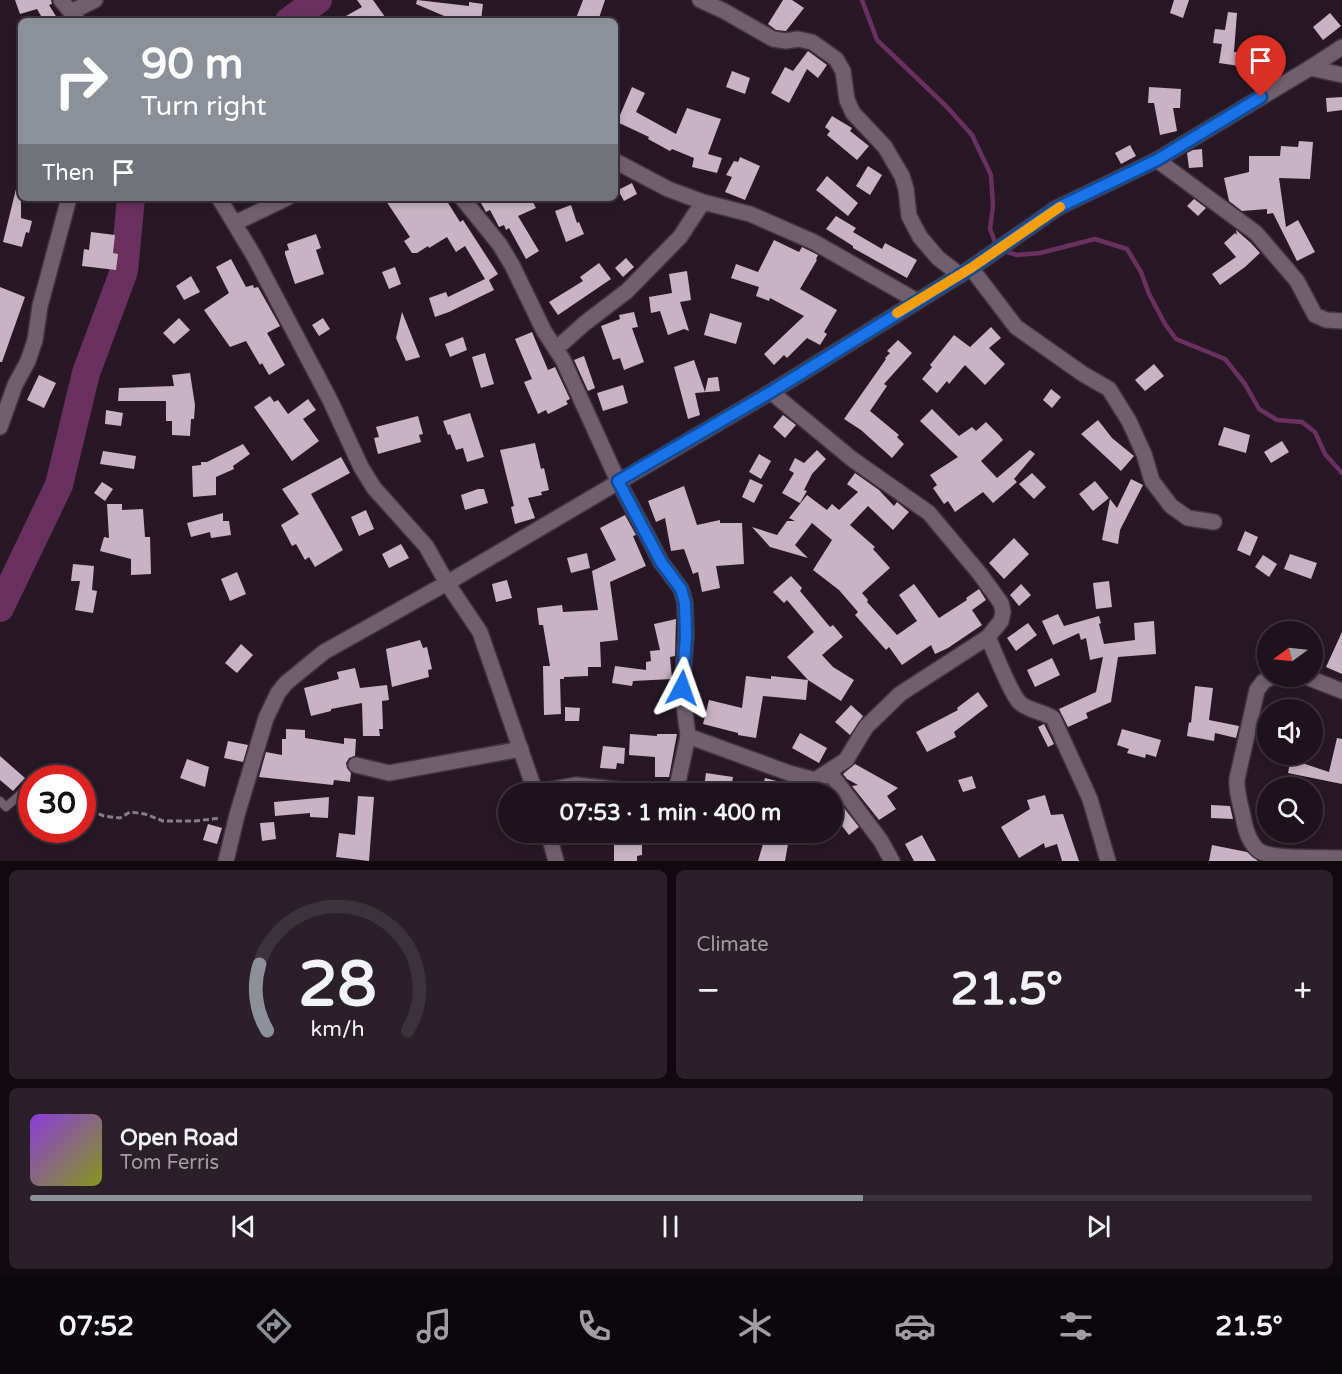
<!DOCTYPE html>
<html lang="en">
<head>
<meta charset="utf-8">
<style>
	:root { --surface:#1e121c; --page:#2b2029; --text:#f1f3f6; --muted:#a19ea3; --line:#3c323b; --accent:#8c9099 }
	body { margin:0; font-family:"Varela Round",sans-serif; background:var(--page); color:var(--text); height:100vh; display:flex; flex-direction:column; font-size:22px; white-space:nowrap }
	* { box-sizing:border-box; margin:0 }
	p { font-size:20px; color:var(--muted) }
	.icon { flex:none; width:33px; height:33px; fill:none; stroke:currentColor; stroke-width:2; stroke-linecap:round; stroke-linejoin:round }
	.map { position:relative; height:861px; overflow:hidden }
	.panel { display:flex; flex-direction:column; gap:9px; padding:9px; background:#100a0f; flex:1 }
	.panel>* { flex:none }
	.guide { position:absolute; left:18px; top:18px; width:600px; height:183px; border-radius:9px; box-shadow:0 3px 9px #0003,0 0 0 2px var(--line); background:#8c9099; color:#fff; overflow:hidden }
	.needle { width:39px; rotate:255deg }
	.tools { position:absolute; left:1257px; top:621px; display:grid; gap:12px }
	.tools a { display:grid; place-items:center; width:66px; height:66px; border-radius:50%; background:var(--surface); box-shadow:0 3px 9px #0003,0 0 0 2px var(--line); font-size:30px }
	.speed { position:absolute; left:18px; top:765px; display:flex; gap:12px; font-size:30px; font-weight:700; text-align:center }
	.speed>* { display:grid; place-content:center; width:78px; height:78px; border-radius:50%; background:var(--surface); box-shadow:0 3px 9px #0003,0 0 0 2px var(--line); line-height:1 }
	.speed .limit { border:9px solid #d22; background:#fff; color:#111 }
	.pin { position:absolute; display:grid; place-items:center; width:51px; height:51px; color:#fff; margin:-62px -26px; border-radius:50% 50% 50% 0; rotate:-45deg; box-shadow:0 0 6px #0007 }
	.pin .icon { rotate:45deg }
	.me { position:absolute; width:66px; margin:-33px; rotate:4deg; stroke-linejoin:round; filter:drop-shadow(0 0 4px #0008) }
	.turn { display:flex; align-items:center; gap:21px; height:126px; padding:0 24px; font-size:27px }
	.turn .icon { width:78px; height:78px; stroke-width:2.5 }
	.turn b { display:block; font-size:42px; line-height:51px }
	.then { display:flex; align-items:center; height:57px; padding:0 24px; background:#0003; gap:12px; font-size:22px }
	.big { font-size:45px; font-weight:800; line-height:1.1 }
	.panel .card { flex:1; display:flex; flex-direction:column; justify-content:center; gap:9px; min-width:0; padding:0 21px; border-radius:9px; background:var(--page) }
	.panel .dial { align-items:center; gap:0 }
	.dial svg { height:156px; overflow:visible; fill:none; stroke:var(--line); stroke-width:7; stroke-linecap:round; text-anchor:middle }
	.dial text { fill:var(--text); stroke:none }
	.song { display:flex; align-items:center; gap:18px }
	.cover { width:72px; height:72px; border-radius:9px; background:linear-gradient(135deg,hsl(270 70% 55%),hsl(70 70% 35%)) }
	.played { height:6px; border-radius:3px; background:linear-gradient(90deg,var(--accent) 65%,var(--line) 65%) }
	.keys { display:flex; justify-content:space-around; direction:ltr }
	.heat { display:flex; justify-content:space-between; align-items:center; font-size:33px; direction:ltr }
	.panel .tiles { flex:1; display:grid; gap:9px; grid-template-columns:1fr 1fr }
	.card:last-child { grid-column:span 2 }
	.trip { position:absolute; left:498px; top:783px; width:345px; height:60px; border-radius:30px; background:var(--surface); box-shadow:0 3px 9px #0003,0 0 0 2px var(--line); font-weight:800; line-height:60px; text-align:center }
	.tabs { display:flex; height:96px; justify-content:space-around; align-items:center; background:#0c070b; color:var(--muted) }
	.tabs .icon { width:42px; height:42px }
	.tabs .selected { color:var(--accent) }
	.tabs b { font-size:27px; color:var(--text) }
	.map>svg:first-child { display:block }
</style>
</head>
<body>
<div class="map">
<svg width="1342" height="861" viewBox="0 0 1342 861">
	<rect width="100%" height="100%" fill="#281825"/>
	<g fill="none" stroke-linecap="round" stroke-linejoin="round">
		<!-- stream -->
		<path stroke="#6a3160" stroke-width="4.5" d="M862 0 877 40 946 106 972 135 991 175 993 206 990 229 997 247
			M1004 251 1017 255 1040 253 1095 239 1127 249 1141 272 1149 294 1165 324 1176 339 1225 359 1245 384 1259 409 1277 420 1302 422 1315 432 1325 454 1342 473"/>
		<!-- river -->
		<path stroke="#6a3160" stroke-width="28" d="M289 21 318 0
			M0 608 59 485 86 373 124 271 131 198"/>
	</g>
	<!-- building -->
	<path fill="#c8b2c3" d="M15 0H51L52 4 49 5 59 21H44L37 9 20 14Z
		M357 0H373L388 21H337L362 7Z
		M417 0 469 6V2L483 4 481 21H456L416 4Z
		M583 0H605L598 21H575Z
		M783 0H792L804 8 786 31 776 30 768 24Z
		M1174 0H1189L1183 18 1170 13Z
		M1228 12 1237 13 1234 52 1241 53 1239 66 1219 63 1222 44 1213 43 1215 29 1225 30Z
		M1330 13 1341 26 1323 40 1313 27Z
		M808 51 827 65 818 78 807 69 789 103 771 93 785 67 793 71Z
		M732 71 750 78 745 94 726 87Z
		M632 87 645 93 636 112 676 134 687 108 721 119 708 154 722 158 717 173 692 167 694 158 672 149 670 151 648 139 649 137 617 122Z
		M1149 87 1181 89 1180 108H1173L1177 131 1160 135 1154 103H1148Z
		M1342 97V110L1327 112 1326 98Z
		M832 116 852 128 850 131 869 146 857 160 827 135 830 131 825 127Z
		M1299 141 1313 142 1310 179 1279 178 1286 227 1298 220 1315 252 1297 261 1273 213 1267 214V209L1242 211 1229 201 1224 178 1249 172V156H1280L1281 146 1298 147Z
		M1130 145 1136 156 1121 164 1115 153Z
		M1202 149 1203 167 1189 168 1187 153 1193 150Z
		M740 157 760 166 745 200 725 192 732 177 726 175 734 161 738 162Z
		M868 166 882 175 870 195 856 186Z
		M827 176 858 203 848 216 816 190Z
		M632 183 637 194 624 201 618 190Z
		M16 189H21V218L32 221 29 233 26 232 22 247 3 242Z
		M384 198H445L460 222 463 220 498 274 489 280 494 290 449 312 435 317 429 298 446 292 448 297 485 279 465 246 456 252 447 237 429 248 428 246 417 253H412L404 241 410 237Z
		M478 198H531L536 208 518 216 539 251 526 259 509 228 506 230 504 225 499 227 490 210 486 212Z
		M1194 199 1206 208 1198 216 1187 206Z
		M571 205 577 223 579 222 584 234 566 242 555 211Z
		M836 216 856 228 853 232 882 249 885 243 917 260 907 278 853 248V246L826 229Z
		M1236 230 1251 243 1260 253 1245 267 1220 285 1212 274 1236 257 1224 243 1235 233 1237 235Z
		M91 232 115 235 113 253 118 254 116 270 82 266 84 249 89 250Z
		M316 234 321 248 316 250 324 274 295 284 285 254V251L289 250 287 244Z
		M774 240 799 252 802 247 818 255 816 259 817 260 800 289 837 310 824 332 827 334 820 345 807 338 787 358 784 355 774 365 764 354 804 316 770 298 769 301 756 296 759 287 731 278 736 264 758 272Z
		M626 258 634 267 623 277 615 268Z
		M231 259 246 287 253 285 254 288 258 287 280 326 267 333 285 365 269 375 262 363 260 365 246 341 230 347 204 310 229 293 216 267Z
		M599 263 611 279 558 315 549 302 583 281 580 277Z
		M395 267 401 284 389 289 382 272Z
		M687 271 691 300 680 302 689 331 684 329 668 335 660 311 651 313 649 297 672 293 669 274Z
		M191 276 200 292 184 300 176 286Z
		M0 287 25 297 2 362H0Z
		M402 312 420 357 406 361 396 338Z
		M634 312 638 327 632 328 644 362 624 370 620 358 613 360 601 326 620 319 619 315Z
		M710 313 742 323 736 344 704 335Z
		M179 318 190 330 174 344 163 333Z
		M323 318 330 329 319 336 312 325Z
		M991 327 1001 338 989 348 1005 364 985 385 965 365 949 384 947 381 937 393 922 379 932 367 930 365 954 335 970 347Z
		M532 332 548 370 555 367 570 399 566 401 568 404 548 414 546 410 538 414 524 382 532 379 515 339Z
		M463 337 467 350 450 357 445 344Z
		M898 340 912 353 884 384 887 386 870 411 899 435 897 437 904 444 892 458 861 430 844 419 886 359 885 358 890 353 887 351Z
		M485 353 494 384 481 388 472 357Z
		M584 356 595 388 588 391 574 360Z
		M694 360 705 392 708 378 718 377 720 391 695 393 700 415 688 419 674 367Z
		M1154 364 1164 376 1145 391 1135 380Z
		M190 373 195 405 194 419H191L190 436 172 435V421H166V401H118L119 388 174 386 172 375Z
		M39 375 56 383 44 408 27 400Z
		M623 385 628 403 603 411 597 393Z
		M1051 389 1061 397 1052 408 1043 400Z
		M270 396 274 402 278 400 288 414 308 399 316 410 303 419 319 441 292 461 254 407Z
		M932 409 959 436 972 427 976 431 986 422 999 435 1003 440 981 461 997 478 1030 450 1035 454 1014 479 1017 482 993 503 983 492 955 512 948 501 944 504 933 488 937 485 930 475 958 457 920 421Z
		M106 410 123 413 121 426 105 424Z
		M470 413 484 457 467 462 463 448 456 450 450 434 448 435 443 421Z
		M783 415 796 425 785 438 773 427Z
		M418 416 423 434 419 435 421 442 378 454 374 438 379 437 376 427Z
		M1098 420 1112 438 1134 456 1121 471 1081 434Z
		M1224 427 1250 435 1246 453 1218 445Z
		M1282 441 1289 452 1271 463 1264 452Z
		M535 443 541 469 544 468 549 490 541 492 542 495 528 498 535 518 515 524 511 507 514 506 500 450Z
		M243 444 250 454 233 466 234 469 216 477V495L193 497 192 466 201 465V462H207Z
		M817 450 826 459 812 474 804 490 807 491 800 503 782 493 794 473 789 470 795 458 804 463Z
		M103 451 136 456 134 469 100 464Z
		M759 454 771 461 761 479 749 472Z
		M341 457 350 473 311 494 343 550 315 567 309 557 305 560 296 544 292 546 281 525 299 514 282 489Z
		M855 473 879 490 894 506 897 502 909 512 893 530 868 506 850 525 875 547 873 549 890 568 862 593 868 600 867 602 897 635 917 621 899 595 914 584 939 618 967 600 966 598 979 589 986 600 972 610 982 625 948 648 935 654 931 645 902 665 889 647 886 650 855 615 858 612 839 590 813 570 832 540 812 523 795 545 808 558 770 547 752 527 777 535 787 521H795L789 518 807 495 827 510 832 504 839 510 858 492 847 484Z
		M1032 473 1046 487 1034 499 1019 484Z
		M750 479 763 485 754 503 742 497Z
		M1131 479 1143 485 1120 530 1118 544 1102 540 1110 499 1117 508Z
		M1095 481 1109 498 1093 511 1079 494Z
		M102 482 113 489 105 501 94 493Z
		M684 486 697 525 720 520V523H742L744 564 716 566 720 588 702 592 698 572 693 574 684 549 671 551 665 518 656 522 648 501Z
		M478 489H484L488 503 465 510 461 495Z
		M107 504H122V510L143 509 145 537H150L151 574 131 575V559L100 551 104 537 109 538Z
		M366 510 374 529 359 536 351 517Z
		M223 513V521H229L231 535 211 538 210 532 191 537 187 523Z
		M625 515 636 535 633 536 646 566 610 582 618 640 600 642 601 667H588V676L564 677V679H560L561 714 544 715 543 666H550L543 625H539L537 608 562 605 563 612 598 610 592 571 616 560 600 528Z
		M1245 531 1258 537 1250 556 1237 550Z
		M1014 538 1029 554 1004 579 989 563Z
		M401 544 409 558 389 568 382 554Z
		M587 553 590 568 571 573 567 558Z
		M1290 554 1317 563 1311 579 1284 569Z
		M1263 555 1277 564 1269 577 1255 567Z
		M73 564 94 566 92 590 97 591 93 613 75 610 80 581H71Z
		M237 572 246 594 230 601 221 579Z
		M791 576 802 588 800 591 830 627 833 625 843 637 822 655 833 667 854 680 841 701 808 680 806 700 763 696 756 738 738 735V733L703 724 709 700 742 708 746 676 771 679V676L808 680 787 657 814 632 787 600 784 603 773 592Z
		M507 580 512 598 496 602 492 584Z
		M1109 581 1112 607 1096 609 1093 583Z
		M1021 584 1031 595 1019 606 1010 595Z
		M1058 614 1064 626 1099 616 1101 623 1099 624 1104 644 1135 640 1134 623 1154 621 1156 654 1118 657 1111 702 1086 713 1088 718 1068 727 1059 709 1096 692 1103 657 1090 660 1086 638 1081 640 1079 633 1053 645 1042 621Z
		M676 619 675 656 670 657 672 679 633 681 632 686 612 683 615 666 646 670V662L651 661 650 651 660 650 654 624Z
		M1028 623 1037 635 1016 651 1007 638Z
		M1342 632V674L1326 667Z
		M420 640 423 648 427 647 432 669 428 670 429 677 392 687 386 649Z
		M241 644 253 655 237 673 225 663Z
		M1052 658 1060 675 1035 687 1027 670Z
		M355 668 360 688 387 685 389 700 382 701 383 729H379L380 736H363L362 703 331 709V711L311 716 304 688 339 679 337 672Z
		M1195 686 1213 688 1209 720 1239 726 1236 738 1215 733 1214 741 1187 736 1189 722 1191 723Z
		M978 692 988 706 954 732 956 737 927 752 916 732 958 710 957 708Z
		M851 705 863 716 850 735 835 722Z
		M565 707 580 708 579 721H565Z
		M1044 724 1054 744 1048 747 1038 727Z
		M286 729 305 730V738L344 744V738L356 739 355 756 349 758 346 763 347 768 351 773 350 782 334 780 333 785 259 777 266 752 282 755V739H286Z
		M1122 729 1161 740 1156 757 1146 754 1145 758 1127 753 1129 749 1117 745Z
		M800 733 827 748 819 763 792 748Z
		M630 734 657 736V734H677L669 777H655V757L629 755Z
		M1337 738 1342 739V784L1288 773 1291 758 1303 760 1302 763 1329 772Z
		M228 741 248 745 243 762 224 758Z
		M603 746 625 748 624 764 617 763 616 769 600 768Z
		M0 756 25 778 13 791 0 780Z
		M187 759 209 767 205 787 180 778Z
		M855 764 898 788 887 796 896 809 879 820 852 786 858 785 847 779 843 774Z
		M706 773 733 777 730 794H703Z
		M972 776 976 788 963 792 958 780Z
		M765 778 807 789V794H761Z
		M832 793 859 827 849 835 832 813Z
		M1045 795 1051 815 1063 814 1079 861H1062L1057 844 1045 848 1044 843 1019 858 1001 827 1030 809 1027 800Z
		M358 796 374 797 369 861 336 857 339 833 355 835Z
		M329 797 328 818 310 817V813L275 816 274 802Z
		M1211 805 1230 806 1233 819 1211 818Z
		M274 822 276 839 262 841 260 823Z
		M208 824 222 828 217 844 203 840Z
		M614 832 642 834V855L637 856V861H614Z
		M922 835 936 861H914L905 844Z
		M765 837 788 844 785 861H758Z
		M1212 845 1247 852 1258 861H1209Z"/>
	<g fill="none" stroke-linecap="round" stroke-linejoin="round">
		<!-- service casing -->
		<g stroke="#42353f" stroke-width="10">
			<path id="service" d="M0 801 6 807 32 784"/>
		</g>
		<!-- minor casing -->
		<g stroke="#42353f" stroke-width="18">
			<path id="minor" d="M61 0 78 21
				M700 0 724 11 773 39 786 41 798 39 812 42 836 59 843 71 847 100 853 113 885 147 902 176 906 189 909 216 920 237 938 258 960 275
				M71 12 95 0
				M1310 68 1342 75
				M1157 160 1256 233 1297 281 1315 315 1326 320 1342 321
				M615 161 668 189 703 202 750 214 814 242 917 301
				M219 198 254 256 330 400 361 467 374 488 426 546 447 583 324 652 286 683 278 693 266 718 237 815 226 861
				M462 198 500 245 512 265 544 331 563 360 618 481 650 541 661 562 681 589 685 603 686 636 682 688 688 736 676 791 672 794
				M235 223 287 198
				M971 268 1016 327 1083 374 1109 389 1129 421 1144 454 1152 481 1171 506 1188 518 1214 522
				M557 348 585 323 627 291 680 237 703 202
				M771 392 852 459 929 513 980 574 1001 603 1003 612 1001 621 988 637 900 694 866 727 846 760 815 780
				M0 427 15 385 28 361 35 340 40 306 69 198
				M988 637C994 651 1010 692 1019 702 1028 711 1042 711 1053 718L1090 799 1108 861
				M1273 676 1263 682 1257 690 1237 779C1236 791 1240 803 1243 816 1245 828 1248 841 1258 850 1270 860 1324 857 1342 858
				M1304 676 1342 691
				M688 736 789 773 815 780 830 773 881 841 892 861
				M356 765 389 773 521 749
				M535 790H548L576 785 660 794"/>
		</g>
		<!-- tertiary casing -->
		<g stroke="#42353f" stroke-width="18">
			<path id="tertiary" d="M536 794 480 632 447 583 771 392 971 268 1057 208 1157 160 1310 68 1342 47
				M548 832 556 861"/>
		</g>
		<!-- path -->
		<path stroke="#897c86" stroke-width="3" stroke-dasharray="6 3" stroke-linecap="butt" d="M82 807 104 816 120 818 130 812 145 814 163 821H195L221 818"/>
		<!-- service -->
		<use href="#service" stroke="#725f6e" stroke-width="8"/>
		<!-- minor -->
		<use href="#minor" stroke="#725f6e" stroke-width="15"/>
		<!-- tertiary -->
		<use href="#tertiary" stroke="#725f6e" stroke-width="15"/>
	</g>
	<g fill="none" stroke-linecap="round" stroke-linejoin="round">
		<!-- route casing -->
		<g stroke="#114b97" stroke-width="15">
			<path id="route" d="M682 688 686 636 685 603 681 589 661 562 618 481 771 392 971 268 1057 208 1157 160 1261 97"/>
		</g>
		<!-- route -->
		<use href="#route" stroke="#1a73e8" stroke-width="10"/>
		<!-- slow -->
		<path stroke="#f59e0b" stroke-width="10" d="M897 313 971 268 1060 207"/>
	</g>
</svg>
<div class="tools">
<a><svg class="needle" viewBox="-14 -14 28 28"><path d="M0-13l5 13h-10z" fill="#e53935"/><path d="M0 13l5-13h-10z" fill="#a19ea3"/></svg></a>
<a><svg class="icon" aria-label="sound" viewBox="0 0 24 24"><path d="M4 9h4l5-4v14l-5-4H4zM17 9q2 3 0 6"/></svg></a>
<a><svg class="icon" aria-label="search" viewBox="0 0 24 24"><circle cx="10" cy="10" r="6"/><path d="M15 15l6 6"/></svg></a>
</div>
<div class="speed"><div class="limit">30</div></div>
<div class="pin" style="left:1261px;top:97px;background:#d93025"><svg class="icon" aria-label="arrive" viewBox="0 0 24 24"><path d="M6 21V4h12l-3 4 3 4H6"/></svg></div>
<svg class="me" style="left:682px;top:688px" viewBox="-20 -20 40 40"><path d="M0-17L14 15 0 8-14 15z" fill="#1a73e8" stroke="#fff" stroke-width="4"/></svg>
<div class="trip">07:53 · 1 min · 400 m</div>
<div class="guide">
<div class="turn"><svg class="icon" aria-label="right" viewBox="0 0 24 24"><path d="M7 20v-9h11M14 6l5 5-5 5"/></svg><div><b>90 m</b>Turn right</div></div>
<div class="then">Then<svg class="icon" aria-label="arrive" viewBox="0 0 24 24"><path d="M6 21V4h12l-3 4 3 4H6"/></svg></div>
</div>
</div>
<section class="panel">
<div class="tiles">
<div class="card dial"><svg viewBox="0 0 100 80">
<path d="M14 69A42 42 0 1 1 86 69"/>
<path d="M14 69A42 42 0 0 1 10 35" stroke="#8c9099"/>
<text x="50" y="56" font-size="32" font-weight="700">28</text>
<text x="50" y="72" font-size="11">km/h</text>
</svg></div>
<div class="card"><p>Climate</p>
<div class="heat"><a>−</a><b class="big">21.5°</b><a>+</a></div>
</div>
<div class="card">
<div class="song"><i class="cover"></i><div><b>Open Road</b><p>Tom Ferris</p></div></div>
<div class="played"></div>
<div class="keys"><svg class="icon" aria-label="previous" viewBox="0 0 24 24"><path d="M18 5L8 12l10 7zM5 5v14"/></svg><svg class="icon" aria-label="pause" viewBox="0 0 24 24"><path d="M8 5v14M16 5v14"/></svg><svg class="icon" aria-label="next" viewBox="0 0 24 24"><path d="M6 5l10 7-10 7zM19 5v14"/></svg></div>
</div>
</div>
</section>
<nav class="tabs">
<b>07:52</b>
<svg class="icon selected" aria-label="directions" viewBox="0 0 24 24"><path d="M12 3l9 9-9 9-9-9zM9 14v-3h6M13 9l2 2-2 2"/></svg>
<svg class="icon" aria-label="music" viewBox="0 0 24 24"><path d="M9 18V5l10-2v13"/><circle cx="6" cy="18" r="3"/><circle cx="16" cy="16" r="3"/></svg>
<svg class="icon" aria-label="phone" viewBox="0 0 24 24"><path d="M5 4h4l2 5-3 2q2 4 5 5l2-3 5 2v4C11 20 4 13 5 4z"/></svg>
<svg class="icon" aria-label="climate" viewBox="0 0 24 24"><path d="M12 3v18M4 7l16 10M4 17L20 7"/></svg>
<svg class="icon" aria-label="car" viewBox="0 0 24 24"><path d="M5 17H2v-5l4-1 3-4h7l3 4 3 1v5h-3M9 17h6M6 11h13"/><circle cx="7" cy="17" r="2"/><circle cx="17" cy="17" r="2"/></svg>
<svg class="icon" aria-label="filters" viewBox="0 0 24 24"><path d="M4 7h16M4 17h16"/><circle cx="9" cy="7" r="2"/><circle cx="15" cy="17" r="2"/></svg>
<b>21.5°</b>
</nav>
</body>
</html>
